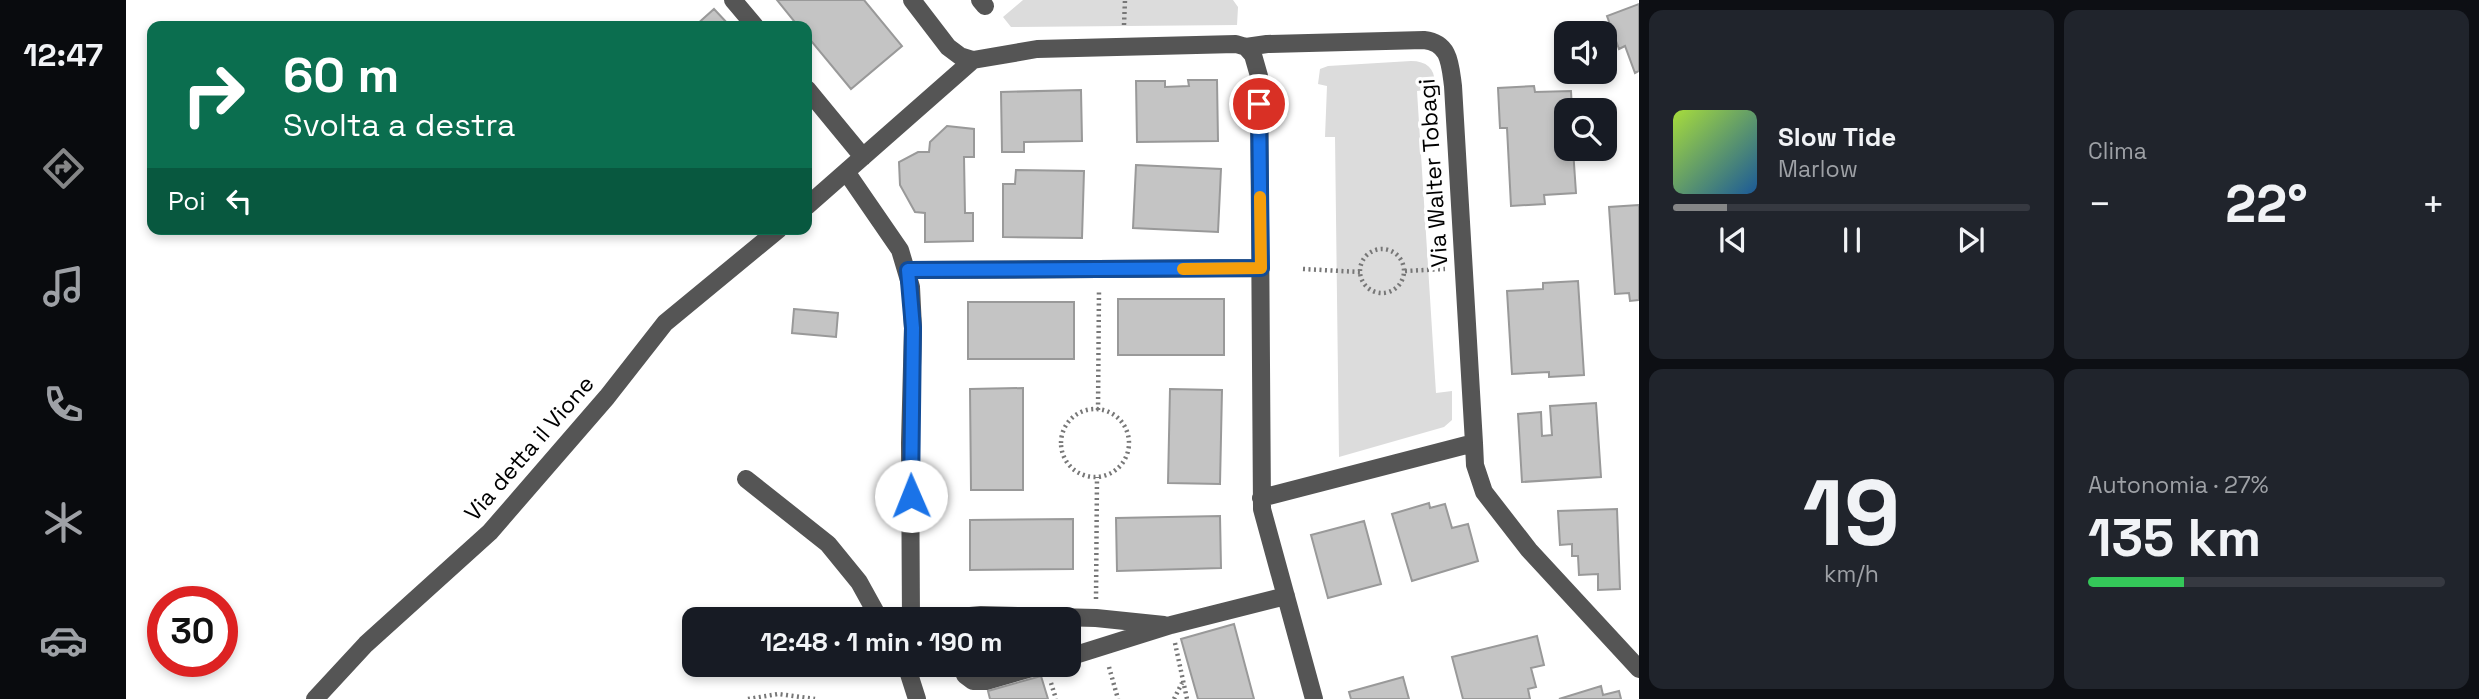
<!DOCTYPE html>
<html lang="it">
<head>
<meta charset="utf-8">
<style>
	:root { --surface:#171b24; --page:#20242c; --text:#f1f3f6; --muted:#9ea1a6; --line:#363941; --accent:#858687 }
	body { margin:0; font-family:"Space Grotesk",sans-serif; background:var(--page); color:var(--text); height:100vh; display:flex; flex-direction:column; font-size:26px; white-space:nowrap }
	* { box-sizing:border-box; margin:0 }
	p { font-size:23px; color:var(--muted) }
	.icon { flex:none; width:38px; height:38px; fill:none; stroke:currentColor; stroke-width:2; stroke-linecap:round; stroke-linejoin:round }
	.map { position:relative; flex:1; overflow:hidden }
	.drawer { display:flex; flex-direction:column; gap:10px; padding:10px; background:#0d0f14; width:840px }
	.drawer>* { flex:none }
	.hud { position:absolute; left:21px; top:21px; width:665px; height:214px; border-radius:14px; box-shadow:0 4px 10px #0003; background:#0b6e4f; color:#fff; overflow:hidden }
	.buttons { position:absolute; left:1428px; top:21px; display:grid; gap:14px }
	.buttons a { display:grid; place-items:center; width:63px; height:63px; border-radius:14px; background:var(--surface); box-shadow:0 4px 10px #0003; font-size:35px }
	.speed { position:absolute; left:21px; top:586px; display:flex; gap:14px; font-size:35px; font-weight:700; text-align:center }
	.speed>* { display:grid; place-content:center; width:91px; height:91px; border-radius:50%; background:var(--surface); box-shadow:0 4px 10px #0003; line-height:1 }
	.speed .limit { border:10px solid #d22; background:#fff; color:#111 }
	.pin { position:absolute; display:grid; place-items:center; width:60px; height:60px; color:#fff; margin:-30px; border:4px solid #fff; border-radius:50%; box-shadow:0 2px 7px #0007 }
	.me { position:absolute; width:77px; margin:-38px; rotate:359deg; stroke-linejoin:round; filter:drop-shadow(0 0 5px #0008) }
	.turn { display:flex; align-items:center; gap:24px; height:147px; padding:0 21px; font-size:32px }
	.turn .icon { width:91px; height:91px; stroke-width:2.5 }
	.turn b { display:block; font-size:49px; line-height:60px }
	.then { display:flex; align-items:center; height:66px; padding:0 21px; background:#0003; gap:14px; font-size:26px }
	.big { font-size:52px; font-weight:600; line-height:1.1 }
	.drawer .card { flex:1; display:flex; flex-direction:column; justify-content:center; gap:10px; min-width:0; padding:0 24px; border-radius:14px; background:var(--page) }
	.drawer .dial { align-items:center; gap:0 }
	.dial b { font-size:91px; line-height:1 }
	.song { display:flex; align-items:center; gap:21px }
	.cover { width:84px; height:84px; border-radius:10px; background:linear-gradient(135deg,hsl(80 70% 55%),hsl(210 70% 35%)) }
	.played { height:7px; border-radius:4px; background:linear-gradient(90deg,var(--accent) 15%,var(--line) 15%) }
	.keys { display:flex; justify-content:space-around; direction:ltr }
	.heat { display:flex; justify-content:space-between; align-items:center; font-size:38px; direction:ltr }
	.charge { height:10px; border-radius:5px; background:linear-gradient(90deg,#34c759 27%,var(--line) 0) }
	.drawer .tiles { flex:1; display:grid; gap:10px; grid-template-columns:repeat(2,1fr) }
	.trip { position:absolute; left:556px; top:607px; width:399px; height:70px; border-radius:14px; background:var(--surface); box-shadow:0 4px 10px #0003; font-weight:600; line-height:70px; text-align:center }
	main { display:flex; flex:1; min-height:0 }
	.tab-bar { display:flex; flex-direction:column; width:126px; justify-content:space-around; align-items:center; background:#090b0e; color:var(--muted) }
	.tab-bar .icon { width:49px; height:49px }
	.tab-bar .current { color:var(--accent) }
	.tab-bar b { font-size:32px; color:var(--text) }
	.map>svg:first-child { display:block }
</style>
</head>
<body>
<main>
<nav class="tab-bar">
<b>12:47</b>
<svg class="icon current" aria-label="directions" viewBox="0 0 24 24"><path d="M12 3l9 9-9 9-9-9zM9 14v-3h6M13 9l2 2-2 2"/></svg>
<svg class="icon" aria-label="music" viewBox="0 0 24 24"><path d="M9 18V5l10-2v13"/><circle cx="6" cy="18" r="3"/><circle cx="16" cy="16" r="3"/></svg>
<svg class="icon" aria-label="phone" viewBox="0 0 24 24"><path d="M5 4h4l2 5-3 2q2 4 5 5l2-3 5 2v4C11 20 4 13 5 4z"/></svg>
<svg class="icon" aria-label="climate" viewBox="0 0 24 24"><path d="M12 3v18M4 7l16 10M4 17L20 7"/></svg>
<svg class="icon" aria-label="car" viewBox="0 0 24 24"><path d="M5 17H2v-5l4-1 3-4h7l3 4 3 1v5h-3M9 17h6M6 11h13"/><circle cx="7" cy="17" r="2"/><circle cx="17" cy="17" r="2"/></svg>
</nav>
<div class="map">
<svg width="1513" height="699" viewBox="0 0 1513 699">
	<rect width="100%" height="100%" fill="#fff"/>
	<!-- green -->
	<path fill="#dcdcdc" d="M897 0H1107L1112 7 1111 25 885 27 877 17Z
		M1285 61C1303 61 1311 71 1308 89L1291 91 1310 393 1326 391V420L1318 427 1213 457 1209 137H1199L1201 86 1192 84 1194 69 1202 66Z"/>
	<!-- building -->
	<path fill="#c4c4c4" stroke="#999" stroke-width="2" d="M651 0H738L776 46 725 89 681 36V26H672Z
		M1513 4V71L1509 73 1499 46 1493 49 1481 16Z
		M588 9 604 26H569Z
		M1062 80H1091L1092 141 1011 142 1010 81H1039V87L1063 86Z
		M1408 86 1409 92 1445 91 1446 110H1440V149H1447L1450 193 1418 195 1419 204 1385 206 1381 128H1374L1372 88Z
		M955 90 956 141 898 142V152H876L875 92Z
		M821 126 848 129V157H838L839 213H847V241L799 242V213L789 212 774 185 773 162 792 152H803L804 142Z
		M1010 165 1095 169 1092 232 1007 228Z
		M890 170 958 171 956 238 877 237V184H889Z
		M1513 205V300L1504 301 1503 293 1489 294 1483 207Z
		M1452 281 1458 375 1423 377V372L1386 374 1381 291 1417 289V283Z
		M992 299H1098V355H992Z
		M842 302H948V359H842Z
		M668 309 712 313 710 337 666 333Z
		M897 388V490H845L844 389Z
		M1044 389 1096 390 1094 484 1042 483Z
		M1470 403 1475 477 1396 482 1392 414 1415 412 1416 436 1426 435 1424 406Z
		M1303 503 1304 508 1319 504 1326 528 1342 524 1352 561 1286 581 1266 514Z
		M1491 509 1494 589 1472 590V574L1453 575 1452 556H1446V544L1434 545 1432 511Z
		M1094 516 1095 568 991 571 990 518Z
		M947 519V569L844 570V520Z
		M1238 521 1255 584 1202 598 1185 535Z
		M1108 624 1128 699H1072L1055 639Z
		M1411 636 1418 665 1405 668 1410 687 1402 689 1404 699H1337L1326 657Z
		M915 676 922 699H864L862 691Z
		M1277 677 1283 699H1225L1223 692Z
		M1475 686 1477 695 1493 691 1495 699H1433Z"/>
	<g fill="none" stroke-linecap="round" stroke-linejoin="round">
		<!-- path -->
		<path stroke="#777" stroke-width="4.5" stroke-dasharray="2 3.5" stroke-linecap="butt" d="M998 25 999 0
			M1234 271a22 22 0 1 1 44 0a22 22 0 1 1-44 0Z
			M1177 269 1234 272
			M1279 271 1319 269
			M935 443a34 34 0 1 1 68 0a34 34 0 1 1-68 0Z
			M972 410 973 289
			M970 599 971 477
			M1049 643 1061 699
			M983 667 992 699
			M925 683 930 699
			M622 699 652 694 689 699
			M1048 699 1056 683"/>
		<!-- minor -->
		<path stroke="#555" stroke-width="18" d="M607 0 629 26
			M786 0 822 47 834 56 847 60 911 49 1110 44 1120 47 1141 44 1298 40C1324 43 1324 64 1327 86L1348 443 1349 465 1358 492 1403 550 1513 669
			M854 0 859 6
			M1120 47 1127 55 1133 76 1136 509 1188 699
			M681 89 737 157
			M721 173 774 250 785 287 787 328 784 443 785 620
			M681 206 847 60
			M782 270 1135 268
			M620 479 702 544 733 582 754 620
			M1135 498 1348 443
			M840 620 844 616 855 615 970 618 1038 625
			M943 657 1045 625 1160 596
			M784 665 783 674 791 699
			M836 665 839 675 847 681H860L916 665
			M189 699 240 644 364 532 481 397 539 323 653 229"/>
	</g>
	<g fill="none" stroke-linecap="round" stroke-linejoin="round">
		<!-- route casing -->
		<g stroke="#114b97" stroke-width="18">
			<path id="route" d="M785 496 787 328 782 270 1135 268 1133 104"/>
		</g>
		<!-- route -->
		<use href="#route" stroke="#1a73e8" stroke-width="12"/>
		<!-- slow -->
		<path stroke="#f59e0b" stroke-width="12" d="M1057 269 1135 268 1134 197"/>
	</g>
	<g text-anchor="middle" stroke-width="7" stroke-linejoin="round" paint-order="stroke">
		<!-- street labels -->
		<g font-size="23" fill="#000" stroke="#fff">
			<text transform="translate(1307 173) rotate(-94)" y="8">Via Walter Tobagi</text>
			<text transform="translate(403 448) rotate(-49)" y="8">Via detta il Vione</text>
		</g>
	</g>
</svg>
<div class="buttons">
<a><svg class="icon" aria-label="sound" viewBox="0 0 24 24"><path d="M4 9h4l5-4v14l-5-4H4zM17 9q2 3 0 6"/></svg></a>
<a><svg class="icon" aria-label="search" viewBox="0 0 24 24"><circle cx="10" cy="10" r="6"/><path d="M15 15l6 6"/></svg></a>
</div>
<div class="speed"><div class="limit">30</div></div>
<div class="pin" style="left:1133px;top:104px;background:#d93025"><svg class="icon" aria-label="arrive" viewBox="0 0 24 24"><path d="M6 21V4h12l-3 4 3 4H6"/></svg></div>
<svg class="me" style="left:785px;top:496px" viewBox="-20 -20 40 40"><circle r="19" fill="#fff"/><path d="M0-13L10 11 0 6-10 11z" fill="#1a73e8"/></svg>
<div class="trip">12:48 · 1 min · 190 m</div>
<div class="hud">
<div class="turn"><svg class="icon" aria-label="right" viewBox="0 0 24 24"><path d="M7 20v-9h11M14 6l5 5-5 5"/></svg><div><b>60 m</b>Svolta a destra</div></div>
<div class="then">Poi<svg class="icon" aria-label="left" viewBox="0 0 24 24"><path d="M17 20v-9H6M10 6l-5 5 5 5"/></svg></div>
</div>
</div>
<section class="drawer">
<div class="tiles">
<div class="card">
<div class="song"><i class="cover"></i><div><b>Slow Tide</b><p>Marlow</p></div></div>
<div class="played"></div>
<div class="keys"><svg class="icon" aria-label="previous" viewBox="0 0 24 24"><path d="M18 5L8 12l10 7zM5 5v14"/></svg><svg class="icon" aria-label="pause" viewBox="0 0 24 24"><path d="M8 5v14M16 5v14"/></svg><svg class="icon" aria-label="next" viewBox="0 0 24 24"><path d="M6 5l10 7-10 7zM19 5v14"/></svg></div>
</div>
<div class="card"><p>Clima</p>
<div class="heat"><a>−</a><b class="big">22°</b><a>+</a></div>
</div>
<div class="card dial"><b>19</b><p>km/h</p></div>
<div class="card"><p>Autonomia · 27%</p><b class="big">135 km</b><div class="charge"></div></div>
</div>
</section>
</main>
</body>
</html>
